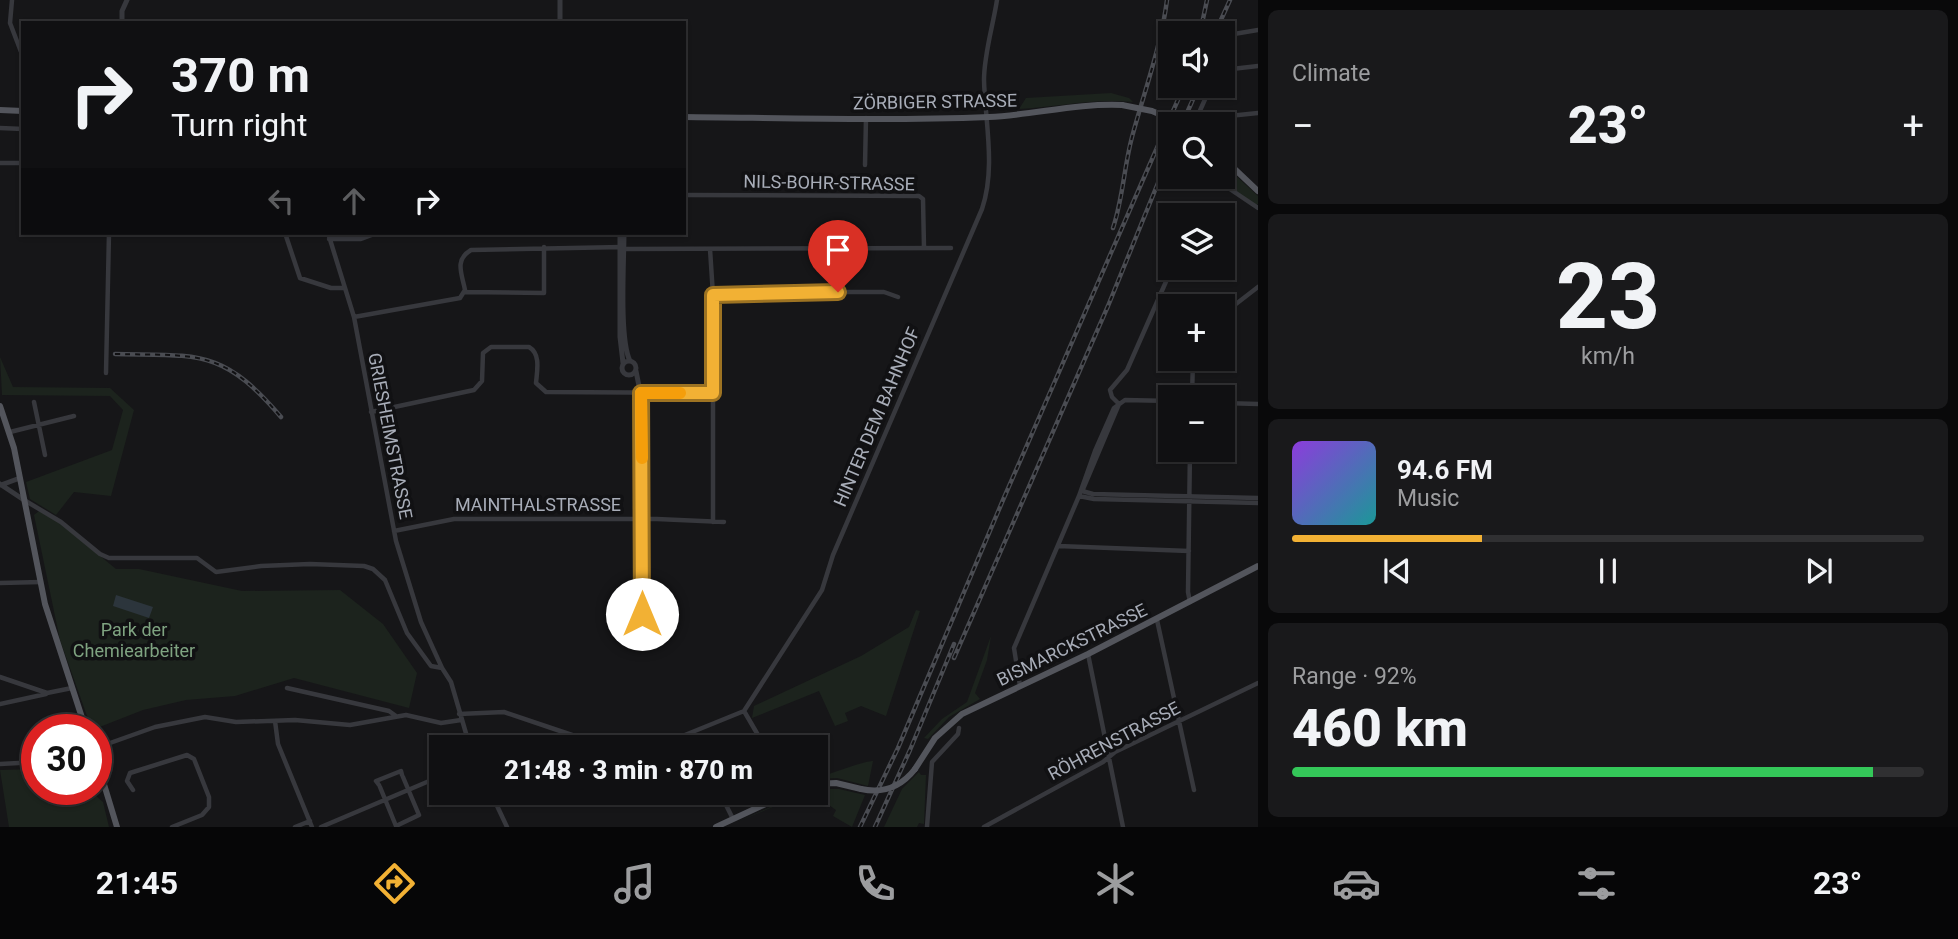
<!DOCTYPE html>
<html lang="en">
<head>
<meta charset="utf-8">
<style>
	:root { --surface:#101012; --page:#19191b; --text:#f1f3f6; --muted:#9c9d9f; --line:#303032; --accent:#f2b134 }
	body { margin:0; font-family:Roboto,sans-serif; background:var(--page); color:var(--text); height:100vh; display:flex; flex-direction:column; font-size:26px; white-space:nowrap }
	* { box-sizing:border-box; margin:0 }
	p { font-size:23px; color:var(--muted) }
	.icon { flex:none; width:38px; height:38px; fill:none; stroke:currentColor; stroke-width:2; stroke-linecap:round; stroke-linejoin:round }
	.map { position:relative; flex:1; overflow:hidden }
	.details { display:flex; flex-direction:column; gap:10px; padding:10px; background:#09090a; width:700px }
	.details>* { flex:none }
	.guide { position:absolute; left:21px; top:21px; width:665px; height:214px; border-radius:0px; box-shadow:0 2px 5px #0004,0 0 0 2px var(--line); background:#101012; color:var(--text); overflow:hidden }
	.controls { position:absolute; left:1158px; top:21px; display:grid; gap:14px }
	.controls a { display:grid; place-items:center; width:77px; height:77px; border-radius:0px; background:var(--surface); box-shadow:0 2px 5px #0004,0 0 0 2px var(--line); font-size:35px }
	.speed { position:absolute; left:21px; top:714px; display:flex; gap:14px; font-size:35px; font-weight:700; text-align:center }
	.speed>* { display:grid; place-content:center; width:91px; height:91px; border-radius:50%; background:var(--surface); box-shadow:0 2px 5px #0004,0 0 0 2px var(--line); line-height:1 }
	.speed .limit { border:10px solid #d22; background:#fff; color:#111 }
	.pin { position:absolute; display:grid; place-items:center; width:60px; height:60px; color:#fff; margin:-72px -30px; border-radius:50% 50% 50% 0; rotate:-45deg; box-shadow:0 0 7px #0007 }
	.pin .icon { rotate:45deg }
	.me { position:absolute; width:77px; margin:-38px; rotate:0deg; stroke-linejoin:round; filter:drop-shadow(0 0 5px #0008) }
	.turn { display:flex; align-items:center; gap:24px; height:147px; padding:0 35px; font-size:32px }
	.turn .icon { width:91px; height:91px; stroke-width:2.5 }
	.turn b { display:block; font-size:49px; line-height:60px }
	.lanes { display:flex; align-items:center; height:66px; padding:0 35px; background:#0003; justify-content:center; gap:35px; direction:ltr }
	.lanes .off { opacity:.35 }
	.big { font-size:52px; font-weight:800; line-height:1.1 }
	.details .widget { flex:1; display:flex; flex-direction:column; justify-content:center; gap:10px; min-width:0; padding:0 24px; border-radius:10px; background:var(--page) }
	.details .dial { align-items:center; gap:0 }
	.dial b { font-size:91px; line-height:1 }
	.song { display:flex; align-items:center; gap:21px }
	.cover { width:84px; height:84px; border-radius:10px; background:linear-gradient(135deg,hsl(270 70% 55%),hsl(180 70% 35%)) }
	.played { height:7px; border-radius:4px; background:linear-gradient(90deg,var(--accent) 30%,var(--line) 30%) }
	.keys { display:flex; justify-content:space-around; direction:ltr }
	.heat { display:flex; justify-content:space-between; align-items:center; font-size:38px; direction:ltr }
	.charge { height:10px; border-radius:5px; background:linear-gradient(90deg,#34c759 92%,var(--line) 0) }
	.trip { position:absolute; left:429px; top:735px; width:399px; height:70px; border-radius:0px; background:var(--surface); box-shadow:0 2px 5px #0004,0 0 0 2px var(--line); font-weight:800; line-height:70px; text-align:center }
	.tab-bar { display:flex; height:112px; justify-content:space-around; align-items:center; background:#060607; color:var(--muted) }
	.tab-bar .icon { width:49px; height:49px }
	.tab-bar .on { color:var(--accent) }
	.tab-bar b { font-size:32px; color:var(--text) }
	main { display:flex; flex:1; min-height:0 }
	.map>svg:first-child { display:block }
</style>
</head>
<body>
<main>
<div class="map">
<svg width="1258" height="827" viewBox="0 0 1258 827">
	<rect width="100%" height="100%" fill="#161618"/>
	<!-- green -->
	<path fill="#1c231d" d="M1111 93 1129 98 1133 102C1095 98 1057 107 1019 109L1026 98Z
		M1223 164 1258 196V204L1255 205 1215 177H1223Z
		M0 357 13 387 110 388 134 410 111 496 74 492 56 515 30 499 26 482 112 450 123 410 110 396 2 395Z
		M39 511 60 523 116 569H139L242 591 340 590 383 624 417 673 409 708 294 678 235 696 186 700 143 710 92 730 60 640 34 515Z
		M916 610 920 611 886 716 861 706 845 713 848 721 835 726 819 691 752 718 754 706 861 656 909 627Z
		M991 636 987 660 975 693 980 699 949 717 928 739 924 738 942 719 967 702Z
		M873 761 868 786 837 778 816 779C826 775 864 761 873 761Z
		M37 769V789H88L103 802 109 827H9L0 770Z
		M919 772 921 775H926L924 824 919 823 917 827H884L902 789Z
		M816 789H839L865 795 852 827 833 816 836 810 812 793 804 794 737 822 802 793H816Z"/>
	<!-- water -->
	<path fill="#2c353c" d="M116 595 153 607 149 618 113 606Z"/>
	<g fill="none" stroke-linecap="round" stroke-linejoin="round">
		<!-- minor -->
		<path stroke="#37383d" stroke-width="4.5" d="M12 0 10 23 23 57
			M1223 56 1234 34 1258 30
			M1223 70 1258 66
			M1211 86 1198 115 1200 119 1258 113
			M0 128 23 129
			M0 163H23
			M865 165 866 118
			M1212 177 1258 208
			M684 195 919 196 923 199 924 248
			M285 233 300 278 331 288H344
			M328 233 354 317 396 541 421 622 442 668 451 682 470 747
			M329 239H361L377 233
			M838 248V292
			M624 249 951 248
			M710 249 713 295V522
			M464 292 544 293V247
			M713 295 754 292H884L898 297
			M1223 314 1258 287
			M354 317 460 298 465 290C462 274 454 260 471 250L622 247
			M106 373 109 233
			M1192 397 1193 359
			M34 402 45 455
			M1223 403 1258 404
			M1119 404 1112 397 1110 390 1127 370 1172 268
			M371 412 474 390 482 381 483 353 491 347H529C541 354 537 371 536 383L546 392 713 393
			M10 432 74 416
			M1190 450 1188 592 1190 602
			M1083 489 1119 404
			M1082 491 1093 494 1258 498
			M1079 496 1094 499 1258 503
			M24 500 61 522 100 554 109 558H197L216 572 261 566 310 564 364 566 373 569 385 580 407 633 431 666 442 668
			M394 531 454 519H657L724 522
			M1058 546 1189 551
			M0 583 41 582
			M1157 620 1194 790
			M637 622 642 614V400L639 386
			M1088 654 1123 827
			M0 677 47 693 72 688
			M1020 686 1014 648 1079 496 1095 451 1114 408 1125 400 1171 401
			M287 688 389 711 396 716
			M0 704 46 694
			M744 711 822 590 833 555 982 209C996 168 985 121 984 80 984 54 993 26 997 0
			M744 711 765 747
			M459 714 504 712 575 736 637 742 680 737 744 711
			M275 721 278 744 312 827
			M96 748 155 727 205 717 236 722 295 720 350 725 406 715 441 723 461 720
			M0 764 37 762
			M379 785 376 781 401 771 402 775
			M380 787 396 826 419 815 403 777
			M133 790 127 781 130 773 187 755 194 759 209 797V807L202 815 172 827
			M491 793 507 827
			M720 793 733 819
			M295 827 310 821
			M321 827 441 776
			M927 827 932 762 958 734 959 728
			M984 827 1103 762 1115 752 1258 683"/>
		<!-- tertiary -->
		<path stroke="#37383d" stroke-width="5" d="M560 0V23
			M122 23V11L127 0
			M620 233V337L623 363
			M624 233C624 261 619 339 630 361
			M622 368a7 7 0 1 1 14 0a7 7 0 1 1-14 0Z
			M636 371 639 386
			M0 484 24 500
			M1 485 20 478"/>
		<!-- primary -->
		<path stroke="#53555c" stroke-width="6" d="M0 110 23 111
			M684 117C786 118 888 121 989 117 1033 115 1077 103 1122 105
			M1223 158 1258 191
			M0 406 14 448 45 604 86 730
			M96 758 117 827
			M915 769 935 738 962 714 1088 654 1258 566
			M816 784 836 783 861 789
			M716 827 789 793"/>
		<!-- rail casing -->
		<g stroke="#4a4c52" stroke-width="4.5">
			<path id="rail" d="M1200 33 1207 0
				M1215 33 1230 0
				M1182 124 1199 86
				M1113 228C1123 198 1124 167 1132 137 1144 92 1161 47 1167 0
				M115 354C199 356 222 348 281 417
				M954 658 1108 306 1171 151
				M860 827 898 748 1003 500 1184 86
				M875 827 910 750 954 644"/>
		</g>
		<!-- rail -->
		<use href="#rail" stroke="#111113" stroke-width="2" stroke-dasharray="5" stroke-linecap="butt"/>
		<!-- primary-bridge -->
		<path stroke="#53555c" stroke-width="6" d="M1122 105 1152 111 1182 124
			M861 789C884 794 901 787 915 769"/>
	</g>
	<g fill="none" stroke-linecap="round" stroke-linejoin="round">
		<!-- route casing -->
		<g stroke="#9d7322" stroke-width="18">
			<path id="route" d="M642 614 641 393H713V295L838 292"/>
		</g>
		<!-- route -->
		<use href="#route" stroke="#f2b134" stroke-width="12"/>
		<!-- slow -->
		<path stroke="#f59e0b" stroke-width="12" d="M642 458 641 393H680"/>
	</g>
	<g text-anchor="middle" stroke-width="7" stroke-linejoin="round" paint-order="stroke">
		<!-- street labels -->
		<g font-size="18" fill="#a8adb8" stroke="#111113">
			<text transform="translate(935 102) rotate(-1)" y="6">ZÖRBIGER STRASSE</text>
			<text transform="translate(829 183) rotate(1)" y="6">NILS-BOHR-STRASSE</text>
			<text transform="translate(877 417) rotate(-67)" y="6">HINTER DEM BAHNHOF</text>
			<text transform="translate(390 436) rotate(79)" y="6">GRIESHEIMSTRASSE</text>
			<text x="538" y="511">MAINTHALSTRASSE</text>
			<text transform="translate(1072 645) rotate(-26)" y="6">BISMARCKSTRASSE</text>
			<text transform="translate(1114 741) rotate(-28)" y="6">RÖHRENSTRASSE</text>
		</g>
		<!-- park labels -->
		<g font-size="18" fill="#7fa381" stroke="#111113">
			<text x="134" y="636">Park der<tspan x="134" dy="21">Chemiearbeiter</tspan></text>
		</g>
	</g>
</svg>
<div class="controls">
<a><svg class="icon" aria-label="sound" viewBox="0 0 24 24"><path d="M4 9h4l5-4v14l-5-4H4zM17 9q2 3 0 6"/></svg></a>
<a><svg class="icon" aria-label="search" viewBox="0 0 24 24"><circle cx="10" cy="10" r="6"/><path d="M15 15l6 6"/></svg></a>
<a><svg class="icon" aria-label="layers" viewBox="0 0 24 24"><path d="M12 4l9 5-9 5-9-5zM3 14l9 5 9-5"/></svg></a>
<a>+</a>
<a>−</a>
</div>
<div class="speed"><div class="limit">30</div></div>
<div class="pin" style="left:838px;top:292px;background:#d93025"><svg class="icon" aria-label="arrive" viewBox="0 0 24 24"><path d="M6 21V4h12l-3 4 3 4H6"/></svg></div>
<svg class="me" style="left:642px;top:614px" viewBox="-20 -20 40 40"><circle r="19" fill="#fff"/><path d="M0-13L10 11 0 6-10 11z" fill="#f2b134"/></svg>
<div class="trip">21:48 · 3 min · 870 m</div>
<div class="guide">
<div class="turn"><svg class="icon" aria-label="right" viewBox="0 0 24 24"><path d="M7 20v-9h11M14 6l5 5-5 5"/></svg><div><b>370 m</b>Turn right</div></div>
<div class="lanes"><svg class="icon off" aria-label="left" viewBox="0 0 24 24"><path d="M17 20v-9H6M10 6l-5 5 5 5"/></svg><svg class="icon off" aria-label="ahead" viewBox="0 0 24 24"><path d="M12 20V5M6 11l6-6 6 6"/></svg><svg class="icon" aria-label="right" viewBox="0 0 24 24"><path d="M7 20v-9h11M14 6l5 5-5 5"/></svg></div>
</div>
</div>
<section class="details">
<div class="widget"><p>Climate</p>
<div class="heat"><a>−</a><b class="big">23°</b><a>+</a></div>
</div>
<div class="widget dial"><b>23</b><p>km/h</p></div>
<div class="widget">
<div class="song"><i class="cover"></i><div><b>94.6 FM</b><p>Music</p></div></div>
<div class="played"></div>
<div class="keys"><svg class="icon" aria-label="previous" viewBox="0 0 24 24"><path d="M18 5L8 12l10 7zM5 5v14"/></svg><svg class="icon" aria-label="pause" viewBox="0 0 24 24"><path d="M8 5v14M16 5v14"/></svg><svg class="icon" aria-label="next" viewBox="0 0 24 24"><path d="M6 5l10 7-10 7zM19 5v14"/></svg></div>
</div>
<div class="widget"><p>Range · 92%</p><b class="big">460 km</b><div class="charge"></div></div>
</section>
</main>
<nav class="tab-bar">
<b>21:45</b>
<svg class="icon on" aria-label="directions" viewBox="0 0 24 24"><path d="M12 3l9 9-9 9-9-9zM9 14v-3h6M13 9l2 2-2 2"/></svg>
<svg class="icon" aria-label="music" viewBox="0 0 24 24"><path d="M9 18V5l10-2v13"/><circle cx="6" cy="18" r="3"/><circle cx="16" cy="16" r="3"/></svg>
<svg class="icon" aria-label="phone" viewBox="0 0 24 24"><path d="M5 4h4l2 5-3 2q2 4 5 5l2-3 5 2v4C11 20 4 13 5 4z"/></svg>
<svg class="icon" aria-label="climate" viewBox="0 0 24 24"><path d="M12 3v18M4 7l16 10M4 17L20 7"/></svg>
<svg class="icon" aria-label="car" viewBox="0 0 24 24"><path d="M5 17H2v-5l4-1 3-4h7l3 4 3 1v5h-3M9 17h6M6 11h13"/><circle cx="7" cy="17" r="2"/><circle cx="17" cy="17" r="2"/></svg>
<svg class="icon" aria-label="filters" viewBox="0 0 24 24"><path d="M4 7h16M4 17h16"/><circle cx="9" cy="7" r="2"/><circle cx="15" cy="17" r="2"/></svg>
<b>23°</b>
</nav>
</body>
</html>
